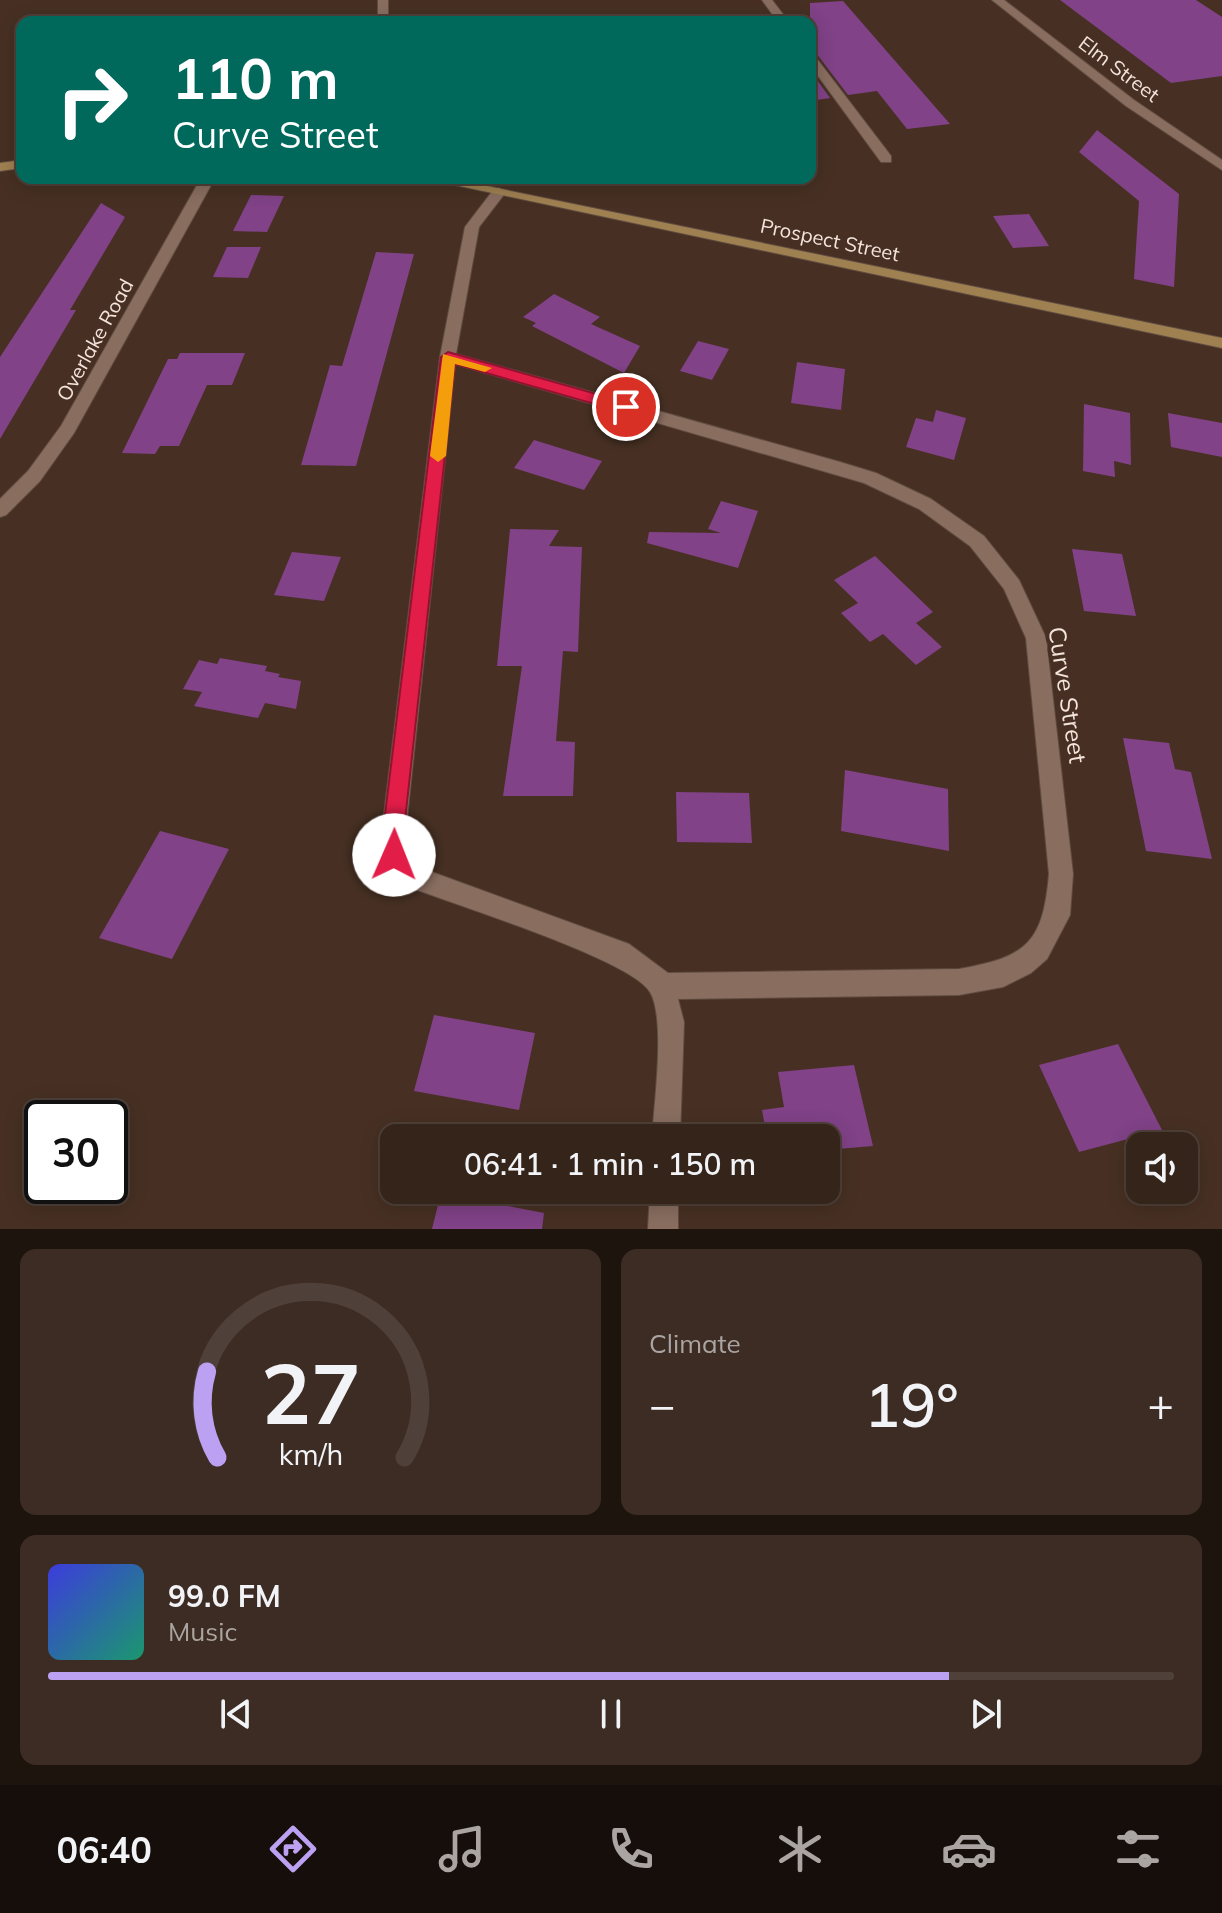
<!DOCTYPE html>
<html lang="en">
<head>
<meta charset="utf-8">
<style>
	:root { --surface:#35241a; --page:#3d2c23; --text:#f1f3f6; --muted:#aaa4a2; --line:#4f4139; --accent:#bca0f2 }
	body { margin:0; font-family:Mulish,sans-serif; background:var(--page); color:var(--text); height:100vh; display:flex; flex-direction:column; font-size:30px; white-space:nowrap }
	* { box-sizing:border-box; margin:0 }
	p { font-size:26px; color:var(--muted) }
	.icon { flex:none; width:44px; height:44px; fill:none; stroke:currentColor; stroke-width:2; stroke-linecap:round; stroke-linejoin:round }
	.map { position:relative; height:1229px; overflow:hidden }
	.details { display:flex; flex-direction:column; gap:20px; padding:20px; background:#1d140e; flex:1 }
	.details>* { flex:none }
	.banner { position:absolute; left:16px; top:16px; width:800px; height:168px; border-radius:16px; box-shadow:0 4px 20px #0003,0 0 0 2px var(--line); background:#00695c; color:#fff; overflow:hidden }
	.buttons { position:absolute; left:1126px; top:1132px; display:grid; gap:16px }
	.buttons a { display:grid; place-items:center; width:72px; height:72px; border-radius:16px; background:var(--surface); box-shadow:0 4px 20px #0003,0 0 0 2px var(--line); font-size:40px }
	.speed { position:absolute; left:24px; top:1100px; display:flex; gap:16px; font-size:40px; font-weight:700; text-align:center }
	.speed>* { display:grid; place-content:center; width:104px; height:104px; border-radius:50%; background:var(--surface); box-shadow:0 4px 20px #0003,0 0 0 2px var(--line); line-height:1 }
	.speed .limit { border:4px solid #111; border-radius:12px; background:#fff; color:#111 }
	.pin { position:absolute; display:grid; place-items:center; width:68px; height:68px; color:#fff; margin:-34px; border:4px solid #fff; border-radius:50%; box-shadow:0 2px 8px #0007 }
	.me { position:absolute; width:88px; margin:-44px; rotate:1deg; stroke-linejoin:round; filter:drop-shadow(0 0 6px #0008) }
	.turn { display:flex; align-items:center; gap:28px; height:168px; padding:0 24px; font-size:36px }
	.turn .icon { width:104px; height:104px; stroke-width:2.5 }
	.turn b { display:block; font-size:56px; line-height:68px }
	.big { font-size:60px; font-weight:600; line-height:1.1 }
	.details .card { flex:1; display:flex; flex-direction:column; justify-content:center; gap:12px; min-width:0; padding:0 28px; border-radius:16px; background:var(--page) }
	.details .dial { align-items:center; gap:0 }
	.dial svg { height:208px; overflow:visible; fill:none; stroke:var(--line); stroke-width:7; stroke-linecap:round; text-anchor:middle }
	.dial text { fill:var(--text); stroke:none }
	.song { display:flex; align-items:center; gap:24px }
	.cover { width:96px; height:96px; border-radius:12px; background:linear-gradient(135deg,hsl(240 70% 55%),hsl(160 70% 35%)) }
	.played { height:8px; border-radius:4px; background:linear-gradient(90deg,var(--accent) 80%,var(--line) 80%) }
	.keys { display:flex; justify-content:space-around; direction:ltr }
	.heat { display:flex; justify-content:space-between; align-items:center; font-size:44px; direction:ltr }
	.details .tiles { flex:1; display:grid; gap:20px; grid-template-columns:1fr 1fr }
	.card:last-child { grid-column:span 2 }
	.trip { position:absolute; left:380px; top:1124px; width:460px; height:80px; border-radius:16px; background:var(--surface); box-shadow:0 4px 20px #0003,0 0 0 2px var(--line); font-weight:600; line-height:80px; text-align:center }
	.tabs { display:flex; height:128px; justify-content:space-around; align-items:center; background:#150e0a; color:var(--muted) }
	.tabs .icon { width:56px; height:56px }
	.tabs .current { color:var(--accent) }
	.tabs b { font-size:36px; color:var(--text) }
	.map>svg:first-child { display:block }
</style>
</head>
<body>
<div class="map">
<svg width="1222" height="1229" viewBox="0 0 1222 1229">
	<rect width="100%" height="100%" fill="#473023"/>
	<!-- building -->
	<path fill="#814287" d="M1060 0H1196L1222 17V76L1171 83Z
		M843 1 950 124 907 129 877 91 848 95 816 53 810 51V3Z
		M810 70 830 98 810 101Z
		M1097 130 1179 194 1174 287 1134 279 1139 201 1079 152Z
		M251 195 284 196 267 232 233 231Z
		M101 203 125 217 70 310H76L0 439V357Z
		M1029 214 1049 246 1013 248 993 216Z
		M227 247H261L248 278 213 277Z
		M376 252 414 254 356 466 301 465 330 365 342 366Z
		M554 294 600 317 591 324 640 346 624 373 532 326 536 323 523 317Z
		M698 341 729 349 712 380 680 371Z
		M180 353H245L232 385H207L179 446H160L155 454 122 453 168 359H177Z
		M797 362 845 369 841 410 791 403Z
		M1084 404 1130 413 1131 465 1114 461 1115 477 1083 471Z
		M936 410 966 418 954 460 906 447 916 418 933 422Z
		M1168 413 1222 423V457L1171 447Z
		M534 440 602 461 584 490 514 468Z
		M721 501 758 511 738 568 647 543 649 532 721 533 708 529Z
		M510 529 559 530 549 546 582 547 578 652 563 651 556 741 575 742 573 796H503L522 666H497Z
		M1072 549 1122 554 1136 616 1084 611Z
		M292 552 341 557 324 601 274 595Z
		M875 556 933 612 916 623 942 647 916 665 883 634 870 642 841 613 858 603 834 580Z
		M220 658 267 666 265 671 280 674 278 677 301 681 296 709 265 703 258 718 194 706 202 692 183 689 199 660 217 664Z
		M1123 738 1169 743 1175 769 1191 772 1212 859 1146 851Z
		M845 770 948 789 949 851 841 831Z
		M676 792 749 793 752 843 677 842Z
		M160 831 229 849 172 959 99 938Z
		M434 1015 535 1033 519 1110 414 1091Z
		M1118 1044 1162 1130 1079 1152 1039 1065Z
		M854 1065 873 1146 826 1150V1138H767L762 1110 784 1107 778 1072Z
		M441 1193 544 1213 542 1229H432Z"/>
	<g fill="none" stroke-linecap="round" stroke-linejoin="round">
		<!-- minor casing -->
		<g stroke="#614c41" stroke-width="2">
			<path id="minor" d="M378 0H388V22H378Z
				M762 0H772L789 22H778Z
				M810 54 814 55 891 156V162H881L810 65Z
				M201 178H215L74 433 40 481 6 515 0 517V499L28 471 61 426Z
				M499 188 506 192 479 227 456 354 840 462 876 473 931 499 984 536 1019 580 1046 638 1073 874 1070 915 1047 959 1031 973 1003 987 959 995 678 999 684 1022 680 1138H652C654 1105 666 1019 650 992 631 959 449 903 404 885L389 870 380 847 440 357 465 227 494 189ZM455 364 864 483 919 509 970 546 1004 589 1026 638 1049 874C1043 944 1026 957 959 969L668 973 629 944 421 868 406 855 404 847Z
				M650 1190H678V1229H648Z"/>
		</g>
		<!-- tertiary casing -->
		<g stroke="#614c41" stroke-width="2">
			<path id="tertiary" d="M992 0H1004L1134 100 1222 160V170L1126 106Z"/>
		</g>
		<!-- secondary casing -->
		<g stroke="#614c41" stroke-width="2">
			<path id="secondary" d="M22 160V168L0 171V163Z
				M422 178H448L1222 338V348Z"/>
		</g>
		<!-- minor -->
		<use href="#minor" fill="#896e60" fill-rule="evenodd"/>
		<!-- tertiary -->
		<use href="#tertiary" fill="#896e60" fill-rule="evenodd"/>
		<!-- secondary -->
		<use href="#secondary" fill="#9f8051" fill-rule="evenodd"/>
	</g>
	<!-- route -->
	<path fill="#e11d48" stroke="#92132f" stroke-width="2" d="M448 352 632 404 634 407 626 413 455 364 403 839 402 863 394 866 386 863 382 839 441 357Z"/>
	<!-- slow -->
	<path fill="#f59e0b" d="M443 354 492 368 485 372 455 364 446 456 438 462 430 456Z"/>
	<g text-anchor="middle" stroke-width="8" stroke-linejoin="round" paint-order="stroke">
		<!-- far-street labels -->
		<g font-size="20" fill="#f4e4dc" stroke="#473023">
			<text transform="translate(1119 69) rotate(37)" y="7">Elm Street</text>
			<text transform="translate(830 240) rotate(12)" y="7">Prospect Street</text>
			<text transform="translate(95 340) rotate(-61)" y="7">Overlake Road</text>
		</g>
		<!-- street labels -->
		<g font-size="24" fill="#f4e4dc" stroke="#473023">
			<text transform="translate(1067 695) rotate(81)" y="8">Curve Street</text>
		</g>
	</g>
</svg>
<div class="buttons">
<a><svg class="icon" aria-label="sound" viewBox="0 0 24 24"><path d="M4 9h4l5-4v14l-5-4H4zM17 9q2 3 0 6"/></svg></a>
</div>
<div class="speed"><div class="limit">30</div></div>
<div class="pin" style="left:626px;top:407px;background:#d93025"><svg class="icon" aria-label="arrive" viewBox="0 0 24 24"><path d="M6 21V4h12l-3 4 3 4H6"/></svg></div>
<svg class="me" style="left:394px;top:855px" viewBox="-20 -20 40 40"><circle r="19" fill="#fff"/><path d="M0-13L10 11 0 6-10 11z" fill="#e11d48"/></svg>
<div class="trip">06:41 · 1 min · 150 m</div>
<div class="banner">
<div class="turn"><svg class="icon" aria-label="right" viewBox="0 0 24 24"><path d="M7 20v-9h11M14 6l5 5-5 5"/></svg><div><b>110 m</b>Curve Street</div></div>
</div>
</div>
<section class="details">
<div class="tiles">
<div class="card dial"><svg viewBox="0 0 100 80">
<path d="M14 69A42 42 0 1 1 86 69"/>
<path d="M14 69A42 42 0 0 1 10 36" stroke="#bca0f2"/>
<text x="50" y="56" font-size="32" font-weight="700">27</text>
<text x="50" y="72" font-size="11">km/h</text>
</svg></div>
<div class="card"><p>Climate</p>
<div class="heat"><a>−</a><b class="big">19°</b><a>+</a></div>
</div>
<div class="card">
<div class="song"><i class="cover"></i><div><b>99.0 FM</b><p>Music</p></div></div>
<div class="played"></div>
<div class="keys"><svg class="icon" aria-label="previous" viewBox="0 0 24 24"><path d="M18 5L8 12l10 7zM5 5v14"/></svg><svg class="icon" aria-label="pause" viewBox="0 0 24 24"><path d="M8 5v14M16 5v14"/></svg><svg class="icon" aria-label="next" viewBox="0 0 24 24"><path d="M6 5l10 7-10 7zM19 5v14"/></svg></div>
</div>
</div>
</section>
<nav class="tabs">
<b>06:40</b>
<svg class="icon current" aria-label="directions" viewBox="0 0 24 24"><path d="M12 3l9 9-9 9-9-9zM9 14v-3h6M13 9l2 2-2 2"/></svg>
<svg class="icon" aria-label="music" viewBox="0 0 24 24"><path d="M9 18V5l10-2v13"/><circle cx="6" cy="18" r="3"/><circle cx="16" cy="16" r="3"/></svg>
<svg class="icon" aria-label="phone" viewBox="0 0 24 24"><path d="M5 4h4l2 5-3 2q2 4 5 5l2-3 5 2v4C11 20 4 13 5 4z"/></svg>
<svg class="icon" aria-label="climate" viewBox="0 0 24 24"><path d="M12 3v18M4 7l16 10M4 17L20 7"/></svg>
<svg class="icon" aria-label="car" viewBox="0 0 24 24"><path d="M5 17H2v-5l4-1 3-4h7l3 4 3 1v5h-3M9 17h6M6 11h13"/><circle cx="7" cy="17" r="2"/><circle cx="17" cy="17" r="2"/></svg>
<svg class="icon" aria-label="filters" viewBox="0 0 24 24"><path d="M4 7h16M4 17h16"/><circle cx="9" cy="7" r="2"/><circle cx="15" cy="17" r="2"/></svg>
</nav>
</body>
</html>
